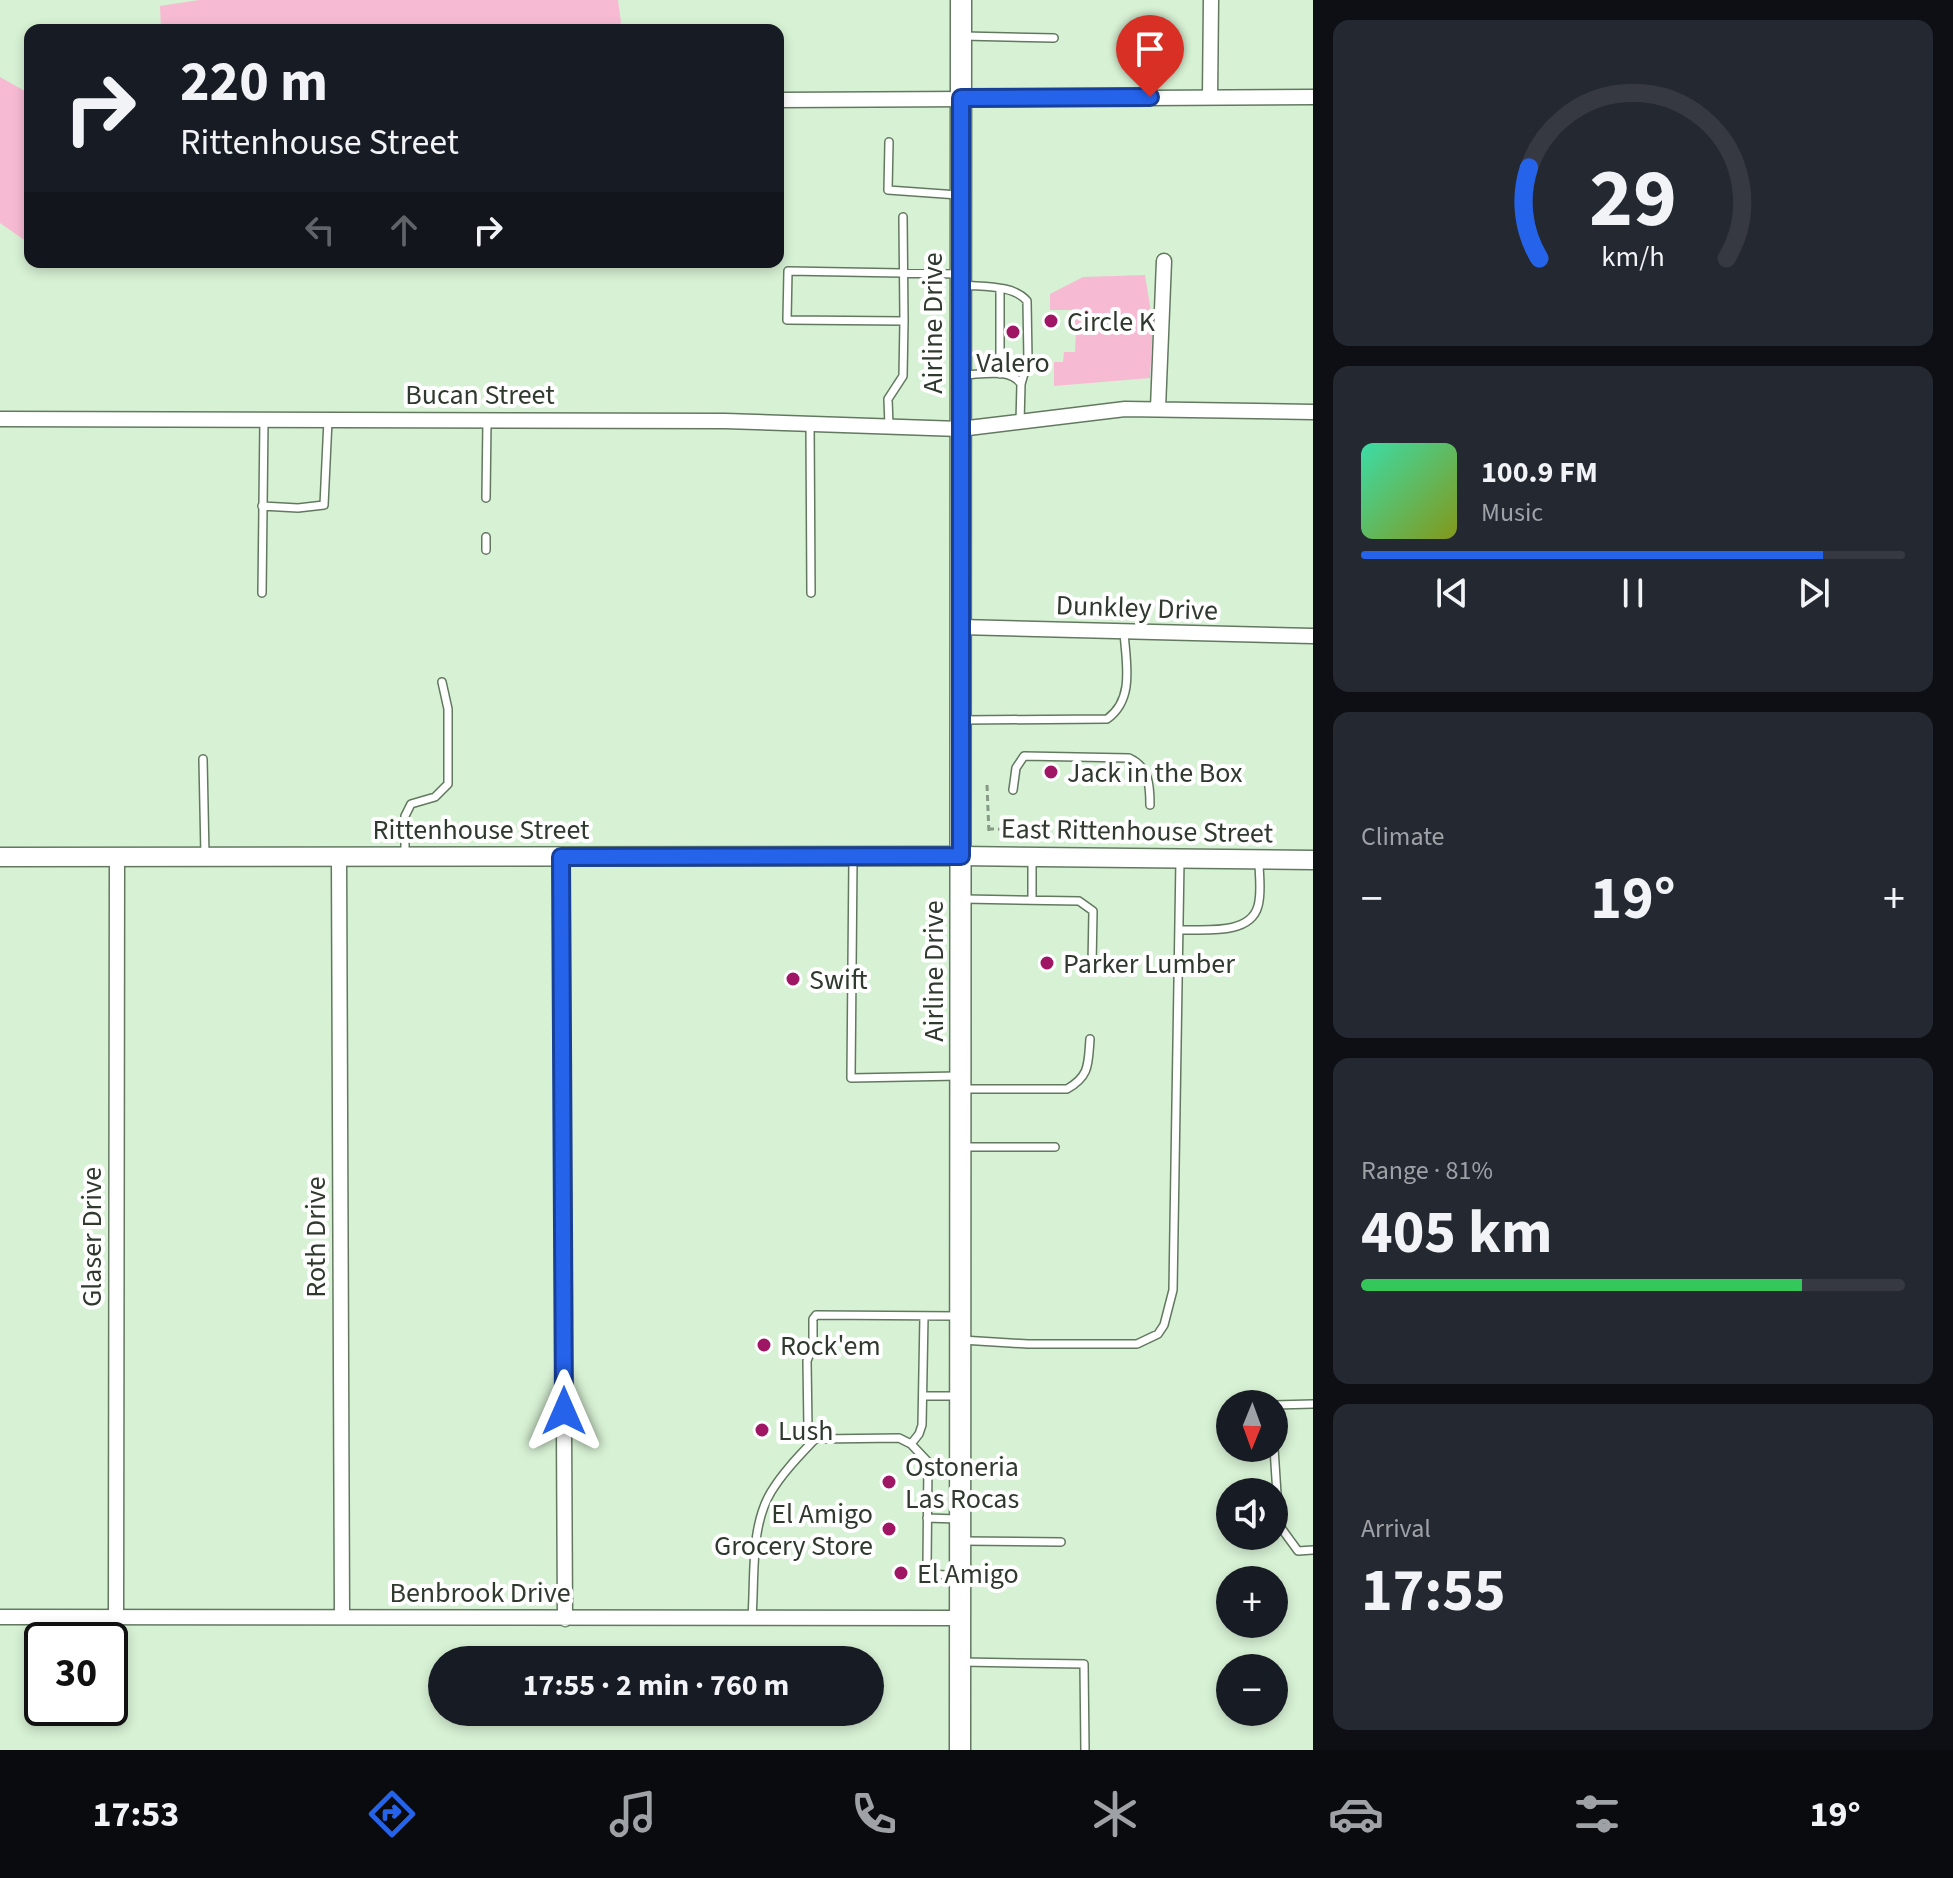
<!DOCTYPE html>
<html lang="en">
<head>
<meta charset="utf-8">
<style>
	:root { --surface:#171b24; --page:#242831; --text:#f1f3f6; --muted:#9ea1a6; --line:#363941; --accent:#2563eb }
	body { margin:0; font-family:"Source Sans 3",sans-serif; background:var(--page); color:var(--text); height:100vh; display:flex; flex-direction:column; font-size:30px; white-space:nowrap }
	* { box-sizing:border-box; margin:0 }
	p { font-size:26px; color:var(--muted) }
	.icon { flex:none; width:44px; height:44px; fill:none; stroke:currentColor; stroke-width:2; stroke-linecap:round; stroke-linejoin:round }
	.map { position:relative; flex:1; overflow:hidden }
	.details { display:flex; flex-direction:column; gap:20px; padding:20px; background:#0d0f14; width:640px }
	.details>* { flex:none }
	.top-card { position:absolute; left:24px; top:24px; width:760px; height:244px; border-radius:16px; box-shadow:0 4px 12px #0003; background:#171b24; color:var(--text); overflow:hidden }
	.needle { width:52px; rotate:181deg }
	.buttons { position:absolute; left:1216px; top:1390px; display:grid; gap:16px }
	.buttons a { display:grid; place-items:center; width:72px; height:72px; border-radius:50%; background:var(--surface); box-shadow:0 4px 12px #0003; font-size:40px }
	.speed { position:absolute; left:24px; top:1622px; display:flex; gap:16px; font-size:40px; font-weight:700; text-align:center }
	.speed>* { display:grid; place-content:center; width:104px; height:104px; border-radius:50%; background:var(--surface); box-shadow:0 4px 12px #0003; line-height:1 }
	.speed .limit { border:4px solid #111; border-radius:12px; background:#fff; color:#111 }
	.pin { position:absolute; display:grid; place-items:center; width:68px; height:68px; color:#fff; margin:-82px -34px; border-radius:50% 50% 50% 0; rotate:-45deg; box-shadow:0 0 8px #0007 }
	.pin .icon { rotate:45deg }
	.me { position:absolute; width:88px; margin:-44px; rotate:0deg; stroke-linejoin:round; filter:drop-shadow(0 0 6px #0008) }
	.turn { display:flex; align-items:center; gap:28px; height:168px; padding:0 24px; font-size:36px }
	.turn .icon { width:104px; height:104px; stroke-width:2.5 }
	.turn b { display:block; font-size:56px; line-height:68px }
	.lanes { display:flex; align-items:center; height:76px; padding:0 24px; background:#0003; justify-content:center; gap:40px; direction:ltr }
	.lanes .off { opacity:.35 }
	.big { font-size:60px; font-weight:700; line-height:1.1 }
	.details .tile { flex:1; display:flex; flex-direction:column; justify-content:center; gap:12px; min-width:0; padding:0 28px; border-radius:16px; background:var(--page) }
	.details .dial { align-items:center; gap:0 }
	.dial svg { height:208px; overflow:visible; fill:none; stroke:var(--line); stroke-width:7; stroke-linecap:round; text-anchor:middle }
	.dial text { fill:var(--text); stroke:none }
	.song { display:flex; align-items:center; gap:24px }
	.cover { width:96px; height:96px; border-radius:12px; background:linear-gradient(135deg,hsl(160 70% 55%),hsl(70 70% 35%)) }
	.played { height:8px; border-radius:4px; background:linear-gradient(90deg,var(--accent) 85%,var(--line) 85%) }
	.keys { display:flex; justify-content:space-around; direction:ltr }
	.heat { display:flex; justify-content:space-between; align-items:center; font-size:44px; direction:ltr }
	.charge { height:12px; border-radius:6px; background:linear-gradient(90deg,#34c759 81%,var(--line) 0) }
	.trip { position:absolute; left:428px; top:1646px; width:456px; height:80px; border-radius:40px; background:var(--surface); box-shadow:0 4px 12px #0003; font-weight:700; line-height:80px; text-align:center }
	.dock { display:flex; height:128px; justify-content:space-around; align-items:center; background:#090b0e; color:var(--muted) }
	.dock .icon { width:56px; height:56px }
	.dock .on { color:var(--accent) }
	.dock b { font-size:36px; color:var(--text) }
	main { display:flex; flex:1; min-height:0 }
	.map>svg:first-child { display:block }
</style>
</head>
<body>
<main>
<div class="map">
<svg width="1313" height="1750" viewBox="0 0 1313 1750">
	<rect width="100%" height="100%" fill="#d7f1d4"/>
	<!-- green -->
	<path fill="#f7bad3" d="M199 0H618L621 22 617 30H161L160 6Z
		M0 77 30 94V244L0 223Z
		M1145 275 1153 324 1150 378 1054 386V362H1063L1064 352H1075L1076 329 1071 328V310H1050V294L1083 277Z"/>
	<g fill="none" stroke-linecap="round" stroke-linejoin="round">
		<!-- service casing -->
		<g stroke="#627960" stroke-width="10">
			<path id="service" d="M963 36 1054 38
				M889 142 888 190 958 195
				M903 217 904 321
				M964 285C984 287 1014 285 1027 301L1028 360 1021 384 1020 422
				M1000 374V289
				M962 375C980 375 1010 367 1021 384
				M810 423 811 593
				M889 426 888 399 903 376 904 321 787 320 788 271 958 274
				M486 498 487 420
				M262 506 298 508 324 505 328 420
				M486 537V550
				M262 593 264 420
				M963 720 1107 719C1135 699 1126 663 1124 632
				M203 759 205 855
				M1013 790 1016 768 1024 756 1129 758C1149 767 1150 785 1150 805
				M405 855V816L411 804 435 797 448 784V709L442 682
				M853 858 851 1078 959 1076
				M964 899 1079 901 1093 911 1092 965
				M1032 900V858
				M1179 930C1203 929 1250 936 1258 906 1262 892 1259 876 1259 861
				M963 1089H1067C1090 1076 1088 1064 1090 1039
				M962 1147H1055
				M962 1340 1028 1344H1137L1158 1334 1164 1325 1173 1290 1180 860
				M923 1396H958
				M1274 1405 1313 1404
				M911 1444 919 1434 922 1425 924 1316
				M1274 1448 1279 1525 1298 1551 1313 1550
				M927 1472 958 1471
				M927 1518 957 1519
				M962 1541 1061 1542
				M958 1576 933 1574 927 1567 928 1462 911 1444 899 1438 818 1439 811 1436 808 1429 807 1361 813 1346V1319L816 1315 958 1316
				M752 1617C755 1577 750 1527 771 1492 783 1472 800 1455 816 1438
				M962 1662 1084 1664 1085 1750"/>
		</g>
		<!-- minor casing -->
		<g stroke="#627960" stroke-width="17">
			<path id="minor" d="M1210 97 1211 0
				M778 100 1313 97
				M1158 408 1164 261
				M0 419 725 421 960 429 1125 409 1313 412
				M960 627 1313 636
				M339 857 342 1617
				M561 857 565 1619
				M0 1617 960 1618
				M116 1617 117 857"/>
		</g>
		<!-- tertiary casing -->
		<g stroke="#627960" stroke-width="21">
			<path id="tertiary" d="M0 857 961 856 1313 860"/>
		</g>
		<!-- secondary casing -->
		<g stroke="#627960" stroke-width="23">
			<path id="secondary" d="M960 1750 961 0"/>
		</g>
		<!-- path -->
		<path stroke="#879a85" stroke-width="3" stroke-dasharray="6 4" stroke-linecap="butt" d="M987 785 989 834
			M988 829 1045 830"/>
		<!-- service -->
		<use href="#service" stroke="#fff" stroke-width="7"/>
		<!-- minor -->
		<use href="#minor" stroke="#fff" stroke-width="14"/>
		<!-- tertiary -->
		<use href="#tertiary" stroke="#fff" stroke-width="18"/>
		<!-- secondary -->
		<use href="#secondary" stroke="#fff" stroke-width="20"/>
	</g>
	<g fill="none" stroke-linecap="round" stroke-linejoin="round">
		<!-- route casing -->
		<g stroke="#184099" stroke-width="20">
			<path id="route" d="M564 1411 561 857 961 856V98L1150 97"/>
		</g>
		<!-- route -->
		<use href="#route" stroke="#2563eb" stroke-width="14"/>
	</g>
	<!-- markers -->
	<g fill="#9e1664" stroke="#fff" stroke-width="3">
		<circle cx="1051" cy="321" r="8"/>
		<circle cx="1013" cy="332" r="8"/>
		<circle cx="1051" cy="772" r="8"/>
		<circle cx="1047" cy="963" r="8"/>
		<circle cx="793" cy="979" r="8"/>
		<circle cx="764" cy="1345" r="8"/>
		<circle cx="762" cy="1430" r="8"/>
		<circle cx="889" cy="1482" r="8"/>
		<circle cx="889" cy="1529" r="8"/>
		<circle cx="901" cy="1573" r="8"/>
	</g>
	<g text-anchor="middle" stroke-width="8" stroke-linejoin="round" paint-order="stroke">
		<!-- poi labels -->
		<g font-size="28" fill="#2f392e" stroke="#fff" text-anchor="start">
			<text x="1067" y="331">Circle K</text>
			<text x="1013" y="372" text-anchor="middle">Valero</text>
			<text x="1067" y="782">Jack in the Box</text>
			<text x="1063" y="973">Parker Lumber</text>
			<text x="809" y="989">Swift</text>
			<text x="780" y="1355">Rock'em</text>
			<text x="778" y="1440">Lush</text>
			<text x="905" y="1476">Ostoneria<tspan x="905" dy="32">Las Rocas</tspan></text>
			<text x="873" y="1523" text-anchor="end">El Amigo<tspan x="873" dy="32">Grocery Store</tspan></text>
			<text x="917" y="1583">El Amigo</text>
		</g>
		<!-- street labels -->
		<g font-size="28" fill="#2f392e" stroke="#fff">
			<text transform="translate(932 323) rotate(-90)" y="10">Airline Drive</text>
			<text x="480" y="404">Bucan Street</text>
			<text transform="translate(1137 607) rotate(2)" y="10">Dunkley Drive</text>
			<text x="481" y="839">Rittenhouse Street</text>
			<text transform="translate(1137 830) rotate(1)" y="10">East Rittenhouse Street</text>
			<text transform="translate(933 971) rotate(-90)" y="10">Airline Drive</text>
			<text transform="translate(91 1237) rotate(-90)" y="10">Glaser Drive</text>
			<text transform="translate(315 1237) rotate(-90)" y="10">Roth Drive</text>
			<text x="480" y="1602">Benbrook Drive</text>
		</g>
	</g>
</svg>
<div class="buttons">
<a><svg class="needle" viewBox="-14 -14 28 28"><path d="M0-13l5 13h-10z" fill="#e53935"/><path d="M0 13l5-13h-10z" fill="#9ea1a6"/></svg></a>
<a><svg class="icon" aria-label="sound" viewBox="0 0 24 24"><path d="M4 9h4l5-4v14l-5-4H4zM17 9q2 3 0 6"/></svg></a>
<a>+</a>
<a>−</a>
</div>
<div class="speed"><div class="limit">30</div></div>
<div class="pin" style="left:1150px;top:97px;background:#d93025"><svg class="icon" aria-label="arrive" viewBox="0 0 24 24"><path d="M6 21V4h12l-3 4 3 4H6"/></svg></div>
<svg class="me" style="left:564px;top:1411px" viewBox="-20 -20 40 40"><path d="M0-17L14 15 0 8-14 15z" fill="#2563eb" stroke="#fff" stroke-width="4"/></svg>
<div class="trip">17:55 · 2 min · 760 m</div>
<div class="top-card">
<div class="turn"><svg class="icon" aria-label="right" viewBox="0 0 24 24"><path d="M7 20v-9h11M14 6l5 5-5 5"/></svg><div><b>220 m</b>Rittenhouse Street</div></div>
<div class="lanes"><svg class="icon off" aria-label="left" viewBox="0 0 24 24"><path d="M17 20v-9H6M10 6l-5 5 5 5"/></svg><svg class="icon off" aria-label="ahead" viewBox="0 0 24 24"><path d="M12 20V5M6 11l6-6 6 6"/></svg><svg class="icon" aria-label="right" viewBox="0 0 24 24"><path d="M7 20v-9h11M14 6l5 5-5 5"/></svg></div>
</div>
</div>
<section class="details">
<div class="tile dial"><svg viewBox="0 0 100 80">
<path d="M14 69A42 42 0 1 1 86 69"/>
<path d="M14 69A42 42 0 0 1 10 34" stroke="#2563eb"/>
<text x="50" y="56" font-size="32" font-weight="700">29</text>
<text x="50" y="72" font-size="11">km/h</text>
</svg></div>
<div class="tile">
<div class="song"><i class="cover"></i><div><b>100.9 FM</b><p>Music</p></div></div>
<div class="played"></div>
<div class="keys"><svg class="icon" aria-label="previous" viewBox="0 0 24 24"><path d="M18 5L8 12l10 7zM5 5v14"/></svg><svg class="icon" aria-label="pause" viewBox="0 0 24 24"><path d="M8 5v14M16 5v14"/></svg><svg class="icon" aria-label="next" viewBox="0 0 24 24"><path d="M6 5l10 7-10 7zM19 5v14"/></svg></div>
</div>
<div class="tile"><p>Climate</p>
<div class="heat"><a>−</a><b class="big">19°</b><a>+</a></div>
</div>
<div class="tile"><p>Range · 81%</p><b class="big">405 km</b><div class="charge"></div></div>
<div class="tile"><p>Arrival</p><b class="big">17:55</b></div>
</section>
</main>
<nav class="dock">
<b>17:53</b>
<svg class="icon on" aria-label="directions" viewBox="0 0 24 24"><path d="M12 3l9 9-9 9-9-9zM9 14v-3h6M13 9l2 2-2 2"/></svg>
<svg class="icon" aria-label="music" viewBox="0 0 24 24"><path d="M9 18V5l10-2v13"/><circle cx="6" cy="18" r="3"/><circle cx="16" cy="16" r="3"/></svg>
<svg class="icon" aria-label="phone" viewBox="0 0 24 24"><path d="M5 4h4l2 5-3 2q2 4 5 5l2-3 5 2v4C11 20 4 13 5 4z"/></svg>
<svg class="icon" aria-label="climate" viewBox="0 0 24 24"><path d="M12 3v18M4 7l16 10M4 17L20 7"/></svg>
<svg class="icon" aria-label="car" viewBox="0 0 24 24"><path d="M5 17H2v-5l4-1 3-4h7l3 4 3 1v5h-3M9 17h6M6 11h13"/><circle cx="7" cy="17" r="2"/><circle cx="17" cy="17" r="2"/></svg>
<svg class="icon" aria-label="filters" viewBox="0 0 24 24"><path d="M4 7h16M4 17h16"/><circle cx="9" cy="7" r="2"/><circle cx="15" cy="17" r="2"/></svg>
<b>19°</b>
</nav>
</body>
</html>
